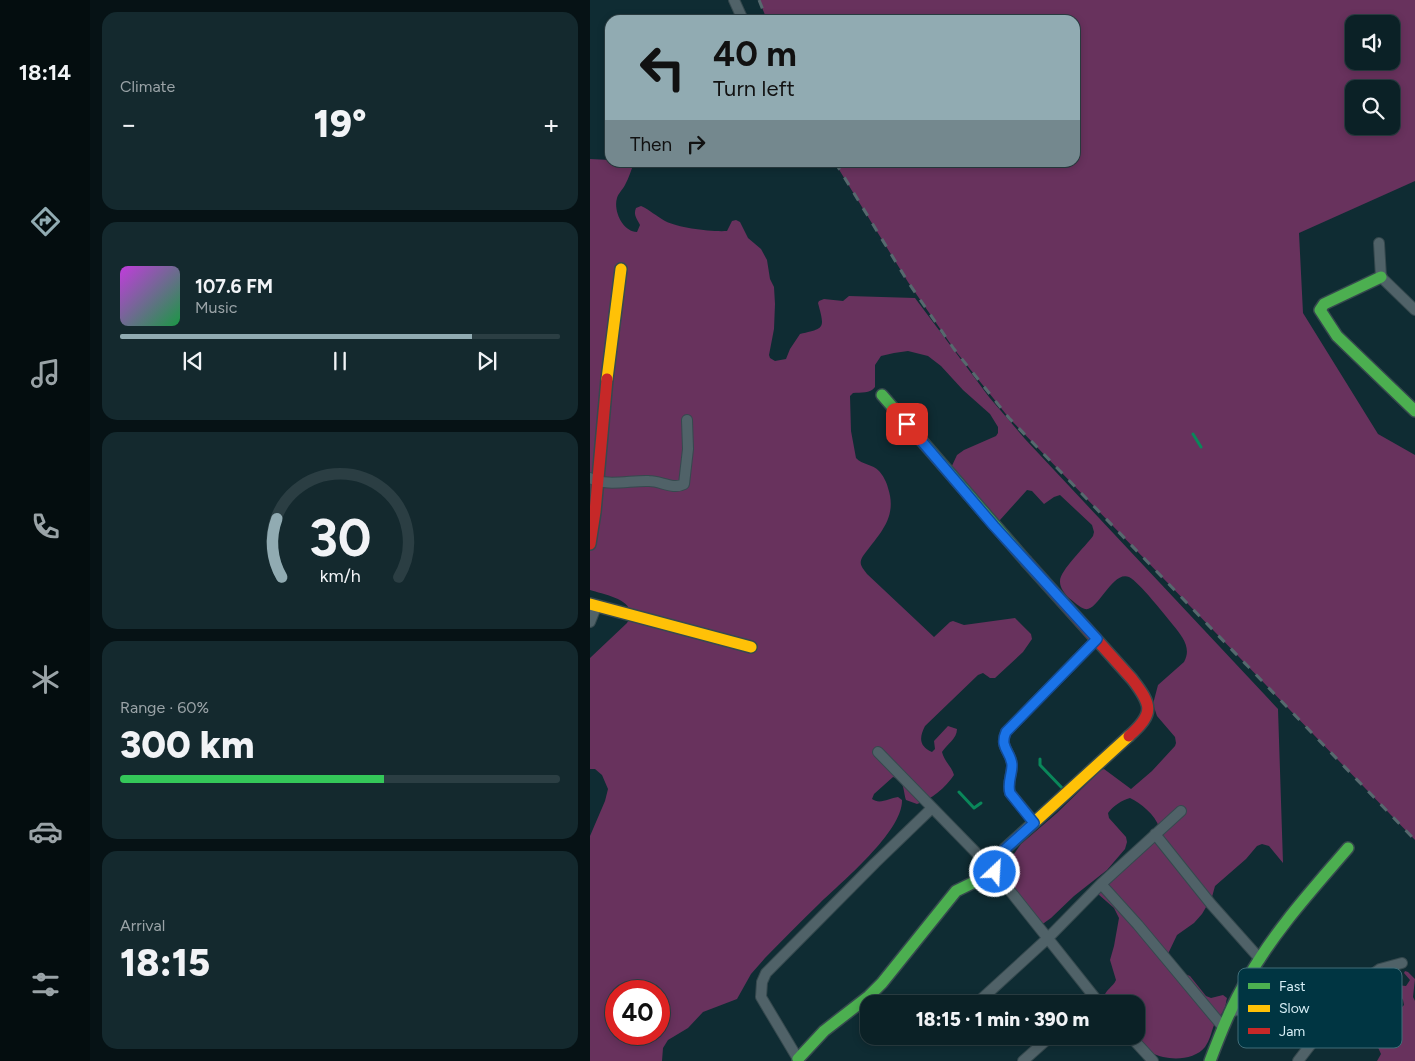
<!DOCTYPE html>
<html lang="en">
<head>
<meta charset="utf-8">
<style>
	:root { --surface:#0b2126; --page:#14292e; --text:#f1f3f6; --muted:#9aa3a7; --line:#2b3e43; --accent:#91abb2 }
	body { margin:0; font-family:Figtree,sans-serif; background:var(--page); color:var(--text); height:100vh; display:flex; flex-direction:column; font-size:19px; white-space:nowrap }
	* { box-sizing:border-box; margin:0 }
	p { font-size:16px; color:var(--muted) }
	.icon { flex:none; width:28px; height:28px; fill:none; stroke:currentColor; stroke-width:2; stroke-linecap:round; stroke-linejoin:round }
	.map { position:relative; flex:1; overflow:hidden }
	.sheet { display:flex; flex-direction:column; gap:12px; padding:12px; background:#061215; width:500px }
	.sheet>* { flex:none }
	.hud { position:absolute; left:15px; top:15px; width:475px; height:152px; border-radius:15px; box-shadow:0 2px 8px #0003,0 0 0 1px var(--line); background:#91abb2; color:#111; overflow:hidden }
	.tools { position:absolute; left:755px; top:15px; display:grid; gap:10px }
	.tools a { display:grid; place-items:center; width:55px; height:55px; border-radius:10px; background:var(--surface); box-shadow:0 2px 8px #0003,0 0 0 1px var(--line); font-size:25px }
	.speed { position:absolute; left:15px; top:980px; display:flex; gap:10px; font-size:25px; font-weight:700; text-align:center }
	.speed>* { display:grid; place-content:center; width:65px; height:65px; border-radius:50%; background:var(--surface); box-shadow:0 2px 8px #0003,0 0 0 1px var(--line); line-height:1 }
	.speed .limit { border:8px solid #d22; background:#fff; color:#111 }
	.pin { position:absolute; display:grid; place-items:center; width:42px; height:42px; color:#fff; margin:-21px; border-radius:10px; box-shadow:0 2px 8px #0006 }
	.me { position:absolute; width:55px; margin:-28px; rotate:25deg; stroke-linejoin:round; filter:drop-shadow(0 0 4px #0008) }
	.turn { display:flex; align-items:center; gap:18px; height:105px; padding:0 25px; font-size:22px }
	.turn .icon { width:65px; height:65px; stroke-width:2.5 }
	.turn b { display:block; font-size:35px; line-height:42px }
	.then { display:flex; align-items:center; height:48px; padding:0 25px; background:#0003; gap:10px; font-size:19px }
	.big { font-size:38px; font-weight:800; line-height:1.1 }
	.sheet .card { flex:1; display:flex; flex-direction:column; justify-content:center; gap:8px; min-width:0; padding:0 18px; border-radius:15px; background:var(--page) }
	.sheet .dial { align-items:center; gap:0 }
	.dial svg { height:130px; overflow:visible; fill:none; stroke:var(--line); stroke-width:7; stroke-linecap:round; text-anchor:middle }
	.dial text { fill:var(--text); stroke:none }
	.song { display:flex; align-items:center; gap:15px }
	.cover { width:60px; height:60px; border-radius:8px; background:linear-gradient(135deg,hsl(290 70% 55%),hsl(140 70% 35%)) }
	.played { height:5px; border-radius:2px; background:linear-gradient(90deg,var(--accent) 80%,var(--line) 80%) }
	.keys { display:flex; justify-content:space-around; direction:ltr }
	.heat { display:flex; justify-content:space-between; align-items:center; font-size:28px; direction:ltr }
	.charge { height:8px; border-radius:4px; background:linear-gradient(90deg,#34c759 60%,var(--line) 0) }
	.trip { position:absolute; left:270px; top:995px; width:285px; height:50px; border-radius:15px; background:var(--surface); box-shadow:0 2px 8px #0003,0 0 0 1px var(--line); font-weight:800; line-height:50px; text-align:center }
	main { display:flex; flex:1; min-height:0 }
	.tabs { display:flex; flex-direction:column; width:90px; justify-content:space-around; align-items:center; background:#040d0f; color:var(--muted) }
	.tabs .icon { width:35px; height:35px }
	.tabs .active { color:var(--accent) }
	.tabs b { font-size:22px; color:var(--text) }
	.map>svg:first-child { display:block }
</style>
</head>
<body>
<main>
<nav class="tabs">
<b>18:14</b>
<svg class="icon active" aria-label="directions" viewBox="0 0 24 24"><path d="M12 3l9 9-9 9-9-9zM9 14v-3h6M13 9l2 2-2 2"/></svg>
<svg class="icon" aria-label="music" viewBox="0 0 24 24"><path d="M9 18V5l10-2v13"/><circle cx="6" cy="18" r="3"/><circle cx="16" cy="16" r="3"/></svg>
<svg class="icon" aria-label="phone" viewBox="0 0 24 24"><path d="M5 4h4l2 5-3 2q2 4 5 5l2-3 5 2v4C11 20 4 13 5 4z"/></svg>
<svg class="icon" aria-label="climate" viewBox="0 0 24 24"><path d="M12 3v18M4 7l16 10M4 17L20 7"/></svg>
<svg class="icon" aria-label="car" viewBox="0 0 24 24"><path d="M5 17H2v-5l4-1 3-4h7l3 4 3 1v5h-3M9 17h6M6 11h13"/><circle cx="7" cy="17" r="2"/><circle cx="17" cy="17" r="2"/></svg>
<svg class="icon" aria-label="filters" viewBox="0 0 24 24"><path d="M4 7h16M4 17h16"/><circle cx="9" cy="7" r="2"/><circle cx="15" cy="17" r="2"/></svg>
</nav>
<section class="sheet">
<div class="card"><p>Climate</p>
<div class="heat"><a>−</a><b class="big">19°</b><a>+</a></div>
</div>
<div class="card">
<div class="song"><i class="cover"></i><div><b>107.6 FM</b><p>Music</p></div></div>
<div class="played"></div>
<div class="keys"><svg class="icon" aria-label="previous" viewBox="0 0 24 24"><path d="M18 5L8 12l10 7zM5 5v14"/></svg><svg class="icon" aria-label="pause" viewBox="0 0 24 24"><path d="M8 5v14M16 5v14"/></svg><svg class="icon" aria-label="next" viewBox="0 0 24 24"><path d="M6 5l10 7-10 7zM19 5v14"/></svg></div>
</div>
<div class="card dial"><svg viewBox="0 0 100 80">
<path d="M14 69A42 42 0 1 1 86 69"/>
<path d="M14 69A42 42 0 0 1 11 33" stroke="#91abb2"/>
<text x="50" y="56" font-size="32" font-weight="700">30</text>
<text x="50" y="72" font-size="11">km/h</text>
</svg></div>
<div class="card"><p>Range · 60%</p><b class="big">300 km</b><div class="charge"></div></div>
<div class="card"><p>Arrival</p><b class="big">18:15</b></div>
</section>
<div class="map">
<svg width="825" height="1061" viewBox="0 0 825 1061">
	<rect width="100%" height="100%" fill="#0f2c33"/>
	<!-- green -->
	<path fill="#68325d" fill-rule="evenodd" d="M169 0H825V181L709 233 713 313 788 434 825 455V840L419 418 364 349 318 282 245 163 485 162V20H177ZM764 24H801V61H764ZM764 89H801V126H764Z
		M0 159 20 160V162L44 163C41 170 39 178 35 185 33 189 28 194 27 198 23 211 33 232 47 232L50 225C47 219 43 215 46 208L51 206C60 210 66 216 75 221 89 228 121 232 137 231L142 221 146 220 150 222 158 238 171 249 177 260 180 279 184 287 185 304 184 329 179 355 180 358 185 361 196 359 200 349 210 334C235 328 235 329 228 303L229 301 234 299 253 301 259 296 325 298 399 397 435 439 688 709 693 863 679 846 672 844 667 846 656 859 625 886 622 897 612 914 604 923 587 935 576 958 590 972 600 976 616 996 621 998 633 995 637 998C636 1001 636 1006 634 1009 632 1015 626 1020 624 1025 621 1033 620 1040 615 1047 604 1061 577 1061 562 1053 556 1049 551 1042 546 1036V1004H523L514 997C516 989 523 987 526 980L520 960 524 946 529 918 524 908 508 894 569 827C565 815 551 803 540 798 532 800 523 806 518 813L519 818 536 837 537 842 535 849 517 870 484 896 461 918 454 923H449L414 879 419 861 431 844 467 813 511 770 514 769 541 789 562 771 585 746 586 743 585 737 567 716 563 704 568 685 594 662C602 648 592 636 583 625 575 615 549 582 539 577 522 570 508 612 495 609 490 608 483 601 479 598 475 594 470 588 470 582 469 571 496 546 503 536L504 532 502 525 470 495 464 497 454 504 442 491 437 490 410 520 403 523 360 470 367 455 374 450 406 436 408 433V427L400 414 373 390 351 366 338 356 318 351 304 353 291 356 285 365V387C280 394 271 392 263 393L260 396 261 431 266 458C272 465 283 464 289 471 293 475 297 483 298 488 308 518 289 534 273 556 268 564 272 567 277 574L344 637 360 622 363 621 374 625 425 618 441 634 442 639 433 652 405 678H400L393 673 388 675 335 726C329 738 329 746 342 752L345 749 344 741 358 726 367 729C367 739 357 744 352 752 354 761 362 767 364 775 356 787 341 800 327 804L316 800C313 790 315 781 303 777L284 794 282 799C290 805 299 798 308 797L312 800C313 831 252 882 230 903 211 921 193 940 175 958L161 974 147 999 113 1012 98 1028 78 1040 73 1048 72 1061H0V836L15 801 18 789 12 775 5 769H0V658L37 623C51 600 15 595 0 590ZM26 991H69V1034H26Z
		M815 971 818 972 825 979 823 997 825 1001V1061H787L791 1054 786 1043 783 1029 794 1025 801 1010 811 1008 814 1005 813 1000 805 988 807 985 816 986 820 980 814 973Z"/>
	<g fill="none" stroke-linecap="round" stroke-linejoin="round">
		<!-- stream -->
		<path stroke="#0a875a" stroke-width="3" d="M603 434 611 447
			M450 759V765L475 791
			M369 792 384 808 391 803"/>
		<!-- street casing -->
		<g stroke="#36494e" stroke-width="12">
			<path id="street" d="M144 0 153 20
				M789 243 791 277 825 310
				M0 478C16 487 41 480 59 481 71 481 83 490 94 484L98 449 97 420
				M0 622 6 607
				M288 752 405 872 510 1004
				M445 823 420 793C417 783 422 775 422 765 421 751 409 747 416 732L507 639
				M565 834 621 904 670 959
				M511 884 591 811
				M386 1004 457 939 511 884 548 925 633 1027
				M639 1013 663 1003 693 1019 702 1022 719 1046
				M540 1036 563 1061
				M208 1059 171 997 172 982 176 973 285 863 342 808
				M433 1061 461 1036
				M708 1061 742 1017 741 1004 790 969 812 963"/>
		</g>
		<!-- fast casing -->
		<g stroke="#36494e" stroke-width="14">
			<path id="fast" d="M791 277 734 304 730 310 747 336 825 411
				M292 395 436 561
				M209 1061 208 1059 234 1031 279 996 292 983 366 891 405 872 415 849
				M620 1061C631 1032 642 1004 658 978 685 930 723 889 758 848"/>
		</g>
		<!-- slow casing -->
		<g stroke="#36494e" stroke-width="14">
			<path id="slow" d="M17 379 31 269
				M0 604 161 647
				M415 849 539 736"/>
		</g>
		<!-- jam casing -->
		<g stroke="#36494e" stroke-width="14">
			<path id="jam" d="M0 544 5 512 17 379
				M436 561 542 679C562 705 565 713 539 736"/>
		</g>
		<!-- street -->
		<use href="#street" stroke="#506268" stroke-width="10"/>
		<!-- fast -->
		<use href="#fast" stroke="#4caf50" stroke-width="11"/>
		<!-- slow -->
		<use href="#slow" stroke="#ffc107" stroke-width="11"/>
		<!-- jam -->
		<use href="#jam" stroke="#c62828" stroke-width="11"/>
		<!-- rail -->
		<path stroke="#56696e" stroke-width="3" stroke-dasharray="9 9" stroke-linecap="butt" d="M169 0 177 20
			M245 162 318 282 364 349 419 418 825 840"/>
	</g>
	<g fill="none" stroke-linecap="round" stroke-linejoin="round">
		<!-- route casing -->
		<g stroke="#114b97" stroke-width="12">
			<path id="route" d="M317 424 404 526 507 639 416 732C409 748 421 751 422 765 422 775 417 783 420 793L444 823 413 851 405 872"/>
		</g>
		<!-- route -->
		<use href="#route" stroke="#1a73e8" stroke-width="9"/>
	</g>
	<!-- legend -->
	<rect x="648" y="968" width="164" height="80" rx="8" fill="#003542" stroke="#406d78" stroke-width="1"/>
	<rect x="658" y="983" width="22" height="6" fill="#4caf50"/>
	<rect x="658" y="1005" width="22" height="7" fill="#ffc107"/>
	<rect x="658" y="1028" width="22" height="6" fill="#c62828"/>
	<g font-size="14" fill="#d7eff7">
		<text x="689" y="991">Fast</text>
		<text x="689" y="1013">Slow</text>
		<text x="689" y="1036">Jam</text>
	</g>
</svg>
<div class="tools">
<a><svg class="icon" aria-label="sound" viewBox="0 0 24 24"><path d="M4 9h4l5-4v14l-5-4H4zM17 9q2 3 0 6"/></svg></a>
<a><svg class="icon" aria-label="search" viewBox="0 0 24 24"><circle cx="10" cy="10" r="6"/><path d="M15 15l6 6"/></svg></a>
</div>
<div class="speed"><div class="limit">40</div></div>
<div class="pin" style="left:317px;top:424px;background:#d93025"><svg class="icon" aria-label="arrive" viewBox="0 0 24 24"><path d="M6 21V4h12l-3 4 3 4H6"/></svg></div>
<svg class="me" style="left:405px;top:872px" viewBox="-20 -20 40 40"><circle r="17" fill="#1a73e8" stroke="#fff" stroke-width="3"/><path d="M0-11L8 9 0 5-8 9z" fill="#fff"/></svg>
<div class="trip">18:15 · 1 min · 390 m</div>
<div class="hud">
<div class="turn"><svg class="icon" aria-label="left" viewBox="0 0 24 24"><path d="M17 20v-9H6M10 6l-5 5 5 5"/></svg><div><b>40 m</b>Turn left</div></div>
<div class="then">Then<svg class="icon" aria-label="right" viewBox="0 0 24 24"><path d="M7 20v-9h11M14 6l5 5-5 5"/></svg></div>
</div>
</div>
</main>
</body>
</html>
